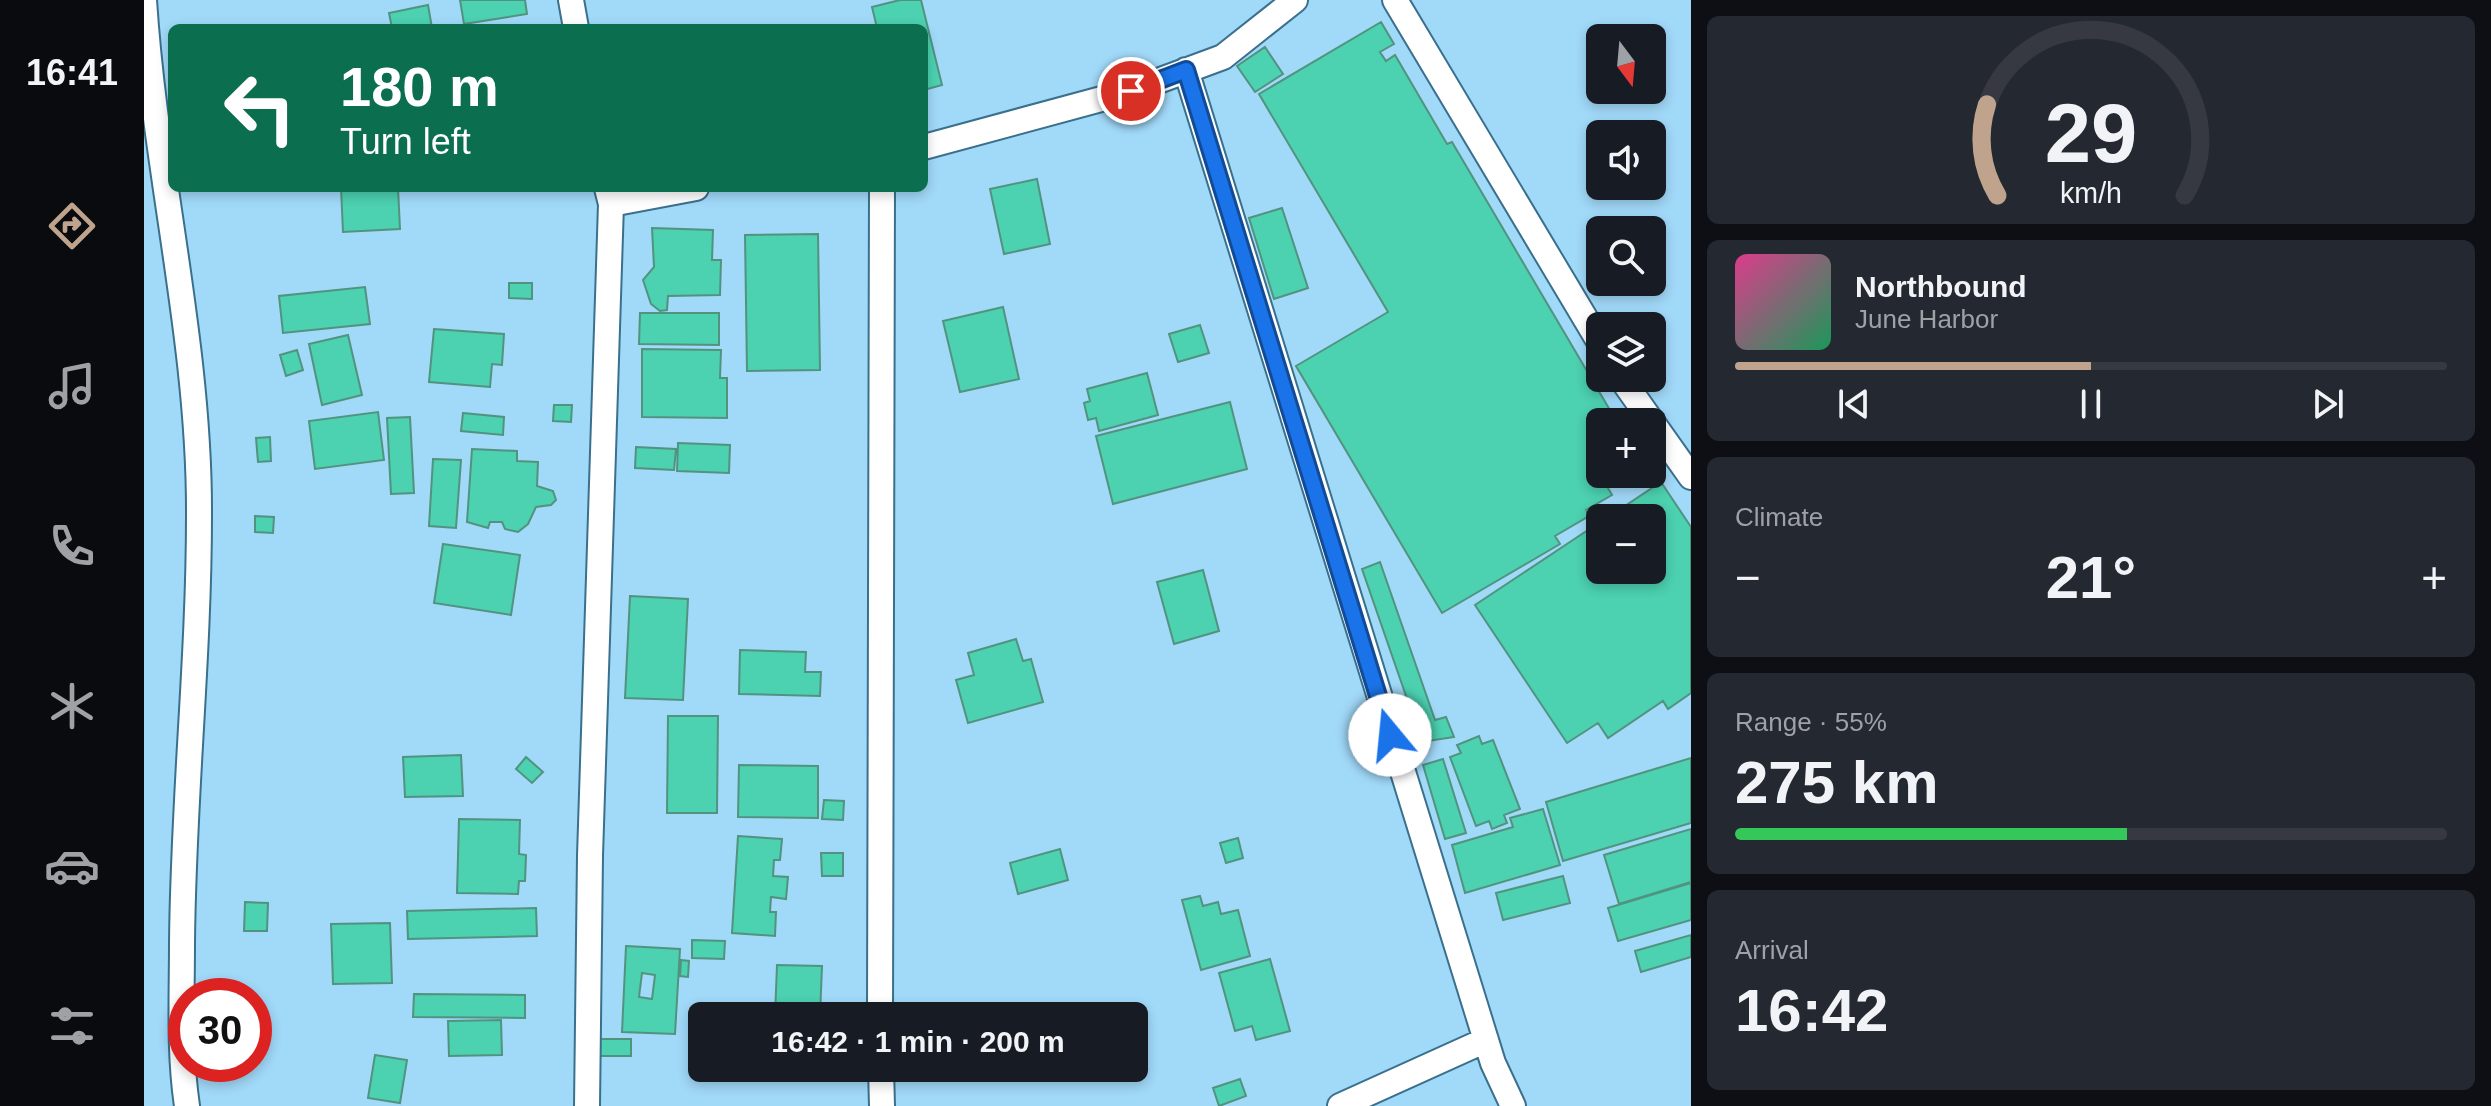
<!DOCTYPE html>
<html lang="en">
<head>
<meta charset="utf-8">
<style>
	:root { --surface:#171b24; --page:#242831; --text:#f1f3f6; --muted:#9ea1a6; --line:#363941; --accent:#bfa38c }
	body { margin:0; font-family:Arial,sans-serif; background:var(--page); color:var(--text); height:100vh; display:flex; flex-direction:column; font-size:30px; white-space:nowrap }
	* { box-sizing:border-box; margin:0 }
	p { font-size:26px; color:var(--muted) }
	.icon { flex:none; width:44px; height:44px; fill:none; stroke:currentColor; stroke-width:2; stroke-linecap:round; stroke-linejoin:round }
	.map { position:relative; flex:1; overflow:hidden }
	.side { display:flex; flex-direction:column; gap:16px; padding:16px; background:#0d0f14; width:800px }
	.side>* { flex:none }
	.top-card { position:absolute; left:24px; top:24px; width:760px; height:168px; border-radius:12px; box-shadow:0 4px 12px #0003; background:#0b6e4f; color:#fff; overflow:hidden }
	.needle { width:52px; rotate:164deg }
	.controls { position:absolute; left:1442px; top:24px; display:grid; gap:16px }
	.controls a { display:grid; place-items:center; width:80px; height:80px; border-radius:12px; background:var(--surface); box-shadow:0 4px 12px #0003; font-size:40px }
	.speed { position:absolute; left:24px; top:978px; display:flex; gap:16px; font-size:40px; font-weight:700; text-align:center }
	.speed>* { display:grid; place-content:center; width:104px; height:104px; border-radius:50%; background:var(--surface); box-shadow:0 4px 12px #0003; line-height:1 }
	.speed .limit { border:12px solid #d22; background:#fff; color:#111 }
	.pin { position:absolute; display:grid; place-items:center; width:68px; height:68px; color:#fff; margin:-34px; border:4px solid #fff; border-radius:50%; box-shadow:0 2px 8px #0007 }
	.me { position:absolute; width:88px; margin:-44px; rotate:343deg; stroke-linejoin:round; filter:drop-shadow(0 0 6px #0008) }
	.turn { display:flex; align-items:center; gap:28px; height:168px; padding:0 40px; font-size:36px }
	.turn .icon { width:104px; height:104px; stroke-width:2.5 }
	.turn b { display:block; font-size:56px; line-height:68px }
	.big { font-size:60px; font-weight:700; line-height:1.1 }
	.side .tile { flex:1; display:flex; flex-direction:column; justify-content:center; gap:12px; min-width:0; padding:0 28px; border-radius:12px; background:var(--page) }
	.side .dial { align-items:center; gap:0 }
	.dial svg { height:208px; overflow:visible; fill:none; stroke:var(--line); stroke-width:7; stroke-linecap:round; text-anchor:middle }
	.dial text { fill:var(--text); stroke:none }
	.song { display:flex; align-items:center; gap:24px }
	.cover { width:96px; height:96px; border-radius:12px; background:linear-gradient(135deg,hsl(330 70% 55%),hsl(150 70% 35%)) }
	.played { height:8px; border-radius:4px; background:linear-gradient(90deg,var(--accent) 50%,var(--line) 50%) }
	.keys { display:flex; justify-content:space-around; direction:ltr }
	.heat { display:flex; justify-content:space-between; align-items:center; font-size:44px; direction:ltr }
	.charge { height:12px; border-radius:6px; background:linear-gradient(90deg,#34c759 55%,var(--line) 0) }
	.trip { position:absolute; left:544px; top:1002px; width:460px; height:80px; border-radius:12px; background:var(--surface); box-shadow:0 4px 12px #0003; font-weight:700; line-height:80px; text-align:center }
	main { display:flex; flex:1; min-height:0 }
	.tab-bar { display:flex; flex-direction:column; width:144px; justify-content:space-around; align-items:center; background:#090b0e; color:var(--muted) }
	.tab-bar .icon { width:56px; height:56px }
	.tab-bar .current { color:var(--accent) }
	.tab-bar b { font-size:36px; color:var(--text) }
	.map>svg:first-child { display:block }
</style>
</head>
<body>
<main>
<nav class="tab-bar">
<b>16:41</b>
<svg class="icon current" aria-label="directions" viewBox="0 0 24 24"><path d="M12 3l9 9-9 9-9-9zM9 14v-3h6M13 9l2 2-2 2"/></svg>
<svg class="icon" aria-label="music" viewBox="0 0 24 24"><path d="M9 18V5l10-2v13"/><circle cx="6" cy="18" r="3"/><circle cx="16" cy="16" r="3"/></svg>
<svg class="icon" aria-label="phone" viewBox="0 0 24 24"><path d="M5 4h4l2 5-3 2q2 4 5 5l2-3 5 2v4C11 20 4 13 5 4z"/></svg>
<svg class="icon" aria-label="climate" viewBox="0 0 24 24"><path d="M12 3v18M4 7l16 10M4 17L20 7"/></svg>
<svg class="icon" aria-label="car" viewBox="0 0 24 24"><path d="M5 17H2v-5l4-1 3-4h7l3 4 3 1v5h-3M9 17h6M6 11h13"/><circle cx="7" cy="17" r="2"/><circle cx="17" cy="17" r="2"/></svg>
<svg class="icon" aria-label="filters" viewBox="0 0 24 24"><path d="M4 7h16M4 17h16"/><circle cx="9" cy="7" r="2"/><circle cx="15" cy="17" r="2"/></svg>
</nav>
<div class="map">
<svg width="1547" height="1106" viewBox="0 0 1547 1106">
	<rect width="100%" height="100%" fill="#a1d9f9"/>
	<!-- building -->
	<path fill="#4cd1b1" stroke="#529380" stroke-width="2" fill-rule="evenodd" d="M316 0H381L383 14 320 24Z
		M756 0H777L798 85 780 90V28H733L728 7Z
		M284 5 288 28H248L245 13Z
		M1237 22 1250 44 1236 52 1242 61 1251 55 1303 144 1308 142 1473 422H1456V466L1452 468 1468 495 1442 510 1445 516 1411 536 1416 544 1298 613 1152 366 1244 312 1115 94Z
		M1121 47 1139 74 1111 92 1093 66Z
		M893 179 906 244 860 254 846 189Z
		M197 188H254L256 229 199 232Z
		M1138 208 1164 288 1130 299 1105 218Z
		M508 228 569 230 568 260H577L576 295 524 296 523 310 516 311 507 304 499 280 510 267Z
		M674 234 676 370 603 371 601 235Z
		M365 283H388V299L365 298Z
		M221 287 226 324 139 333 135 296Z
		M859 307 875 379 816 392 799 321Z
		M496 313H575V345L495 344Z
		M1056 325 1065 353 1034 362 1025 334Z
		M290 329 360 334 358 365 348 364 346 387 285 382Z
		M204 335 218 395 178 405 165 344Z
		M498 349 577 350 576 378H583V418L498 417Z
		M153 350 159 370 142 376 136 355Z
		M1003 373 1014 415 955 431 952 418 944 420 940 403 946 401 943 389Z
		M1086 402 1103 469 969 504 952 436Z
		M410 405H428L427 422 409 421Z
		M234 412 240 460 171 469 165 421Z
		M319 413 360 417 359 435 317 431Z
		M266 417 270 493 247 494 243 418Z
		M126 437 127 461 114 462 112 438Z
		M534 443 586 445 585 473 533 471Z
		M492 447 532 449 530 470 491 468Z
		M328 449 373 451V461L394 462 393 486 409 491 412 500 407 505 392 507 384 524 374 532 361 529 358 522H346L344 528 323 522Z
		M289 459 317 460 312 528 285 526Z
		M1517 482 1547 527V693L1524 709 1519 701 1464 738 1454 723 1423 743 1331 605 1456 522V570H1508V518H1463Z
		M111 516 130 517 129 533 111 532Z
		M299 544 376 555 367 615 290 603Z
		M1236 562 1291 720 1302 717 1310 737 1278 742 1218 569Z
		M1059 570 1075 631 1030 644 1013 582Z
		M486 596 544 599 539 700 481 698Z
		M872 639 879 661 887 659 899 702 824 723 812 680 830 675 824 653Z
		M596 650 662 652 661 672H677L676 696 595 694Z
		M524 716H574L573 813H523Z
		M1335 736 1338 744 1349 740 1376 809 1360 815 1363 823 1348 829 1345 821 1332 826 1306 757 1317 753 1313 745Z
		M317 755 319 796 261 797 259 757Z
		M382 757 399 772 388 783 372 769Z
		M1547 758V823L1419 861 1402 802Z
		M1299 759 1322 833 1301 839 1279 765Z
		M595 765 674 766V818L594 817Z
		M680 800 700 801 699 820 678 819Z
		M1399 809 1416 865 1321 893 1308 845 1369 827 1366 818Z
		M315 819 376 820 375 854 382 855 381 881H375L374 894 313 893Z
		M1547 829V882L1475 904 1460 855Z
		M594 836 638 839 636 860H630L629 876 644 877 642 899 627 897 626 912H632L631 936 588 933Z
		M1094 838 1099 858 1082 863 1076 843Z
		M916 849 924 880 874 894 866 863Z
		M677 853H699V876H678Z
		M1419 876 1426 903 1359 920 1352 893Z
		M1547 883V920L1474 941 1464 908Z
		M1056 896 1059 906 1074 902 1077 914 1094 910 1106 956 1057 970 1038 900Z
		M101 902 124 903 123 931H100Z
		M392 908 393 936 264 939 263 911Z
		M246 923 248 983 189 984 187 924Z
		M1547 935V957L1497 972 1491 951Z
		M548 940 581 941 580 959 548 958Z
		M482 946 536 949 531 1034 478 1032ZM498 973 511 975 508 999 495 997Z
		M1126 959 1146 1031 1112 1040 1108 1026 1091 1031 1075 973Z
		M537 960 545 961 544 977 536 976Z
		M633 965 678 966 676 1016H631Z
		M270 994 381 995V1018L269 1017Z
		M357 1020 358 1055 305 1056 304 1021Z
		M456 1039H487V1056H455Z
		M231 1055 263 1060 256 1103 224 1098Z
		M1096 1079 1102 1096 1075 1106 1069 1088Z"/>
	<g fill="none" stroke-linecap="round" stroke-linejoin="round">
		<!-- street casing -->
		<g stroke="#3a708c" stroke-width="28">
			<path id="street" d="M0 0C11 172 56 343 55 516 55 659 39 801 38 944 38 998 35 1052 43 1106
				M427 0 432 28
				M1251 0 1456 343
				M1042 70 1349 1063 1369 1106
				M780 147 987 91 1079 57 1151 0
				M467 204 552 188
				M1477 378 1547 477
				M736 1016 738 188
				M737 1068 738 1106
				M443 1106 446 856 467 204 463 188
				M1196 1106 1342 1040"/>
		</g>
		<!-- street -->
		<use href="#street" stroke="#fff" stroke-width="24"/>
	</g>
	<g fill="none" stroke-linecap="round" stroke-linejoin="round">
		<!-- route casing -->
		<g stroke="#114b97" stroke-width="20">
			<path id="route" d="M987 91 1042 70 1246 735"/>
		</g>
		<!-- route -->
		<use href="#route" stroke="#1a73e8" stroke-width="14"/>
	</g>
</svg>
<div class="controls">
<a><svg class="needle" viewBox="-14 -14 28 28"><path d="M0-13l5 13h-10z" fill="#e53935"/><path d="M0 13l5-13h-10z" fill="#9ea1a6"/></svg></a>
<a><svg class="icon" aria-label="sound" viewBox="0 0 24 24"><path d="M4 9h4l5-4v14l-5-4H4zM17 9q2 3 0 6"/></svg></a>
<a><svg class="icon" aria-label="search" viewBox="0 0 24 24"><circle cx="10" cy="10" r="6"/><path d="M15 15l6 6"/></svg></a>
<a><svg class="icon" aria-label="layers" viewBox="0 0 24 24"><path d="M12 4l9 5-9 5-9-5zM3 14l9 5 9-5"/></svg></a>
<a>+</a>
<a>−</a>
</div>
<div class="speed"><div class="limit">30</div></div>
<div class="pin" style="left:987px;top:91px;background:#d93025"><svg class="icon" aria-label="arrive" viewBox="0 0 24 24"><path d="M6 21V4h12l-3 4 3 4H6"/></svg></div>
<svg class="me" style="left:1246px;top:735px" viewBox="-20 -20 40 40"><circle r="19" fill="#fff"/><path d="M0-13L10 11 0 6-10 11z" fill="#1a73e8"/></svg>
<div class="trip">16:42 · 1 min · 200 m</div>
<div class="top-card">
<div class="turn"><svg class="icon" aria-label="left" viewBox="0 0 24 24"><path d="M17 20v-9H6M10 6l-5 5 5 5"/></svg><div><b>180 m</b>Turn left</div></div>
</div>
</div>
<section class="side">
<div class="tile dial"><svg viewBox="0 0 100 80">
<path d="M14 69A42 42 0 1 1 86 69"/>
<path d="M14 69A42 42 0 0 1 10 34" stroke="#bfa38c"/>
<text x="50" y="56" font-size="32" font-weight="700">29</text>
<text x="50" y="72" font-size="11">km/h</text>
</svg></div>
<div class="tile">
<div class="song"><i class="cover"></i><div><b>Northbound</b><p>June Harbor</p></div></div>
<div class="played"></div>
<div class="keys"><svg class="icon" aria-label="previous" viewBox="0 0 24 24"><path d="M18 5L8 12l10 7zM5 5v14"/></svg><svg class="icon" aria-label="pause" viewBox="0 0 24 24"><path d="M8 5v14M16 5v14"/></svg><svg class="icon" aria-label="next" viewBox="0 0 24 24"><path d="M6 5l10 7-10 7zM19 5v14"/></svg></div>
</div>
<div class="tile"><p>Climate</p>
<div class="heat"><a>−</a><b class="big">21°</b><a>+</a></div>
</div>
<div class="tile"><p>Range · 55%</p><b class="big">275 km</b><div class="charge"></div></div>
<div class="tile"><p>Arrival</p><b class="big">16:42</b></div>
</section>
</main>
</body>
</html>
